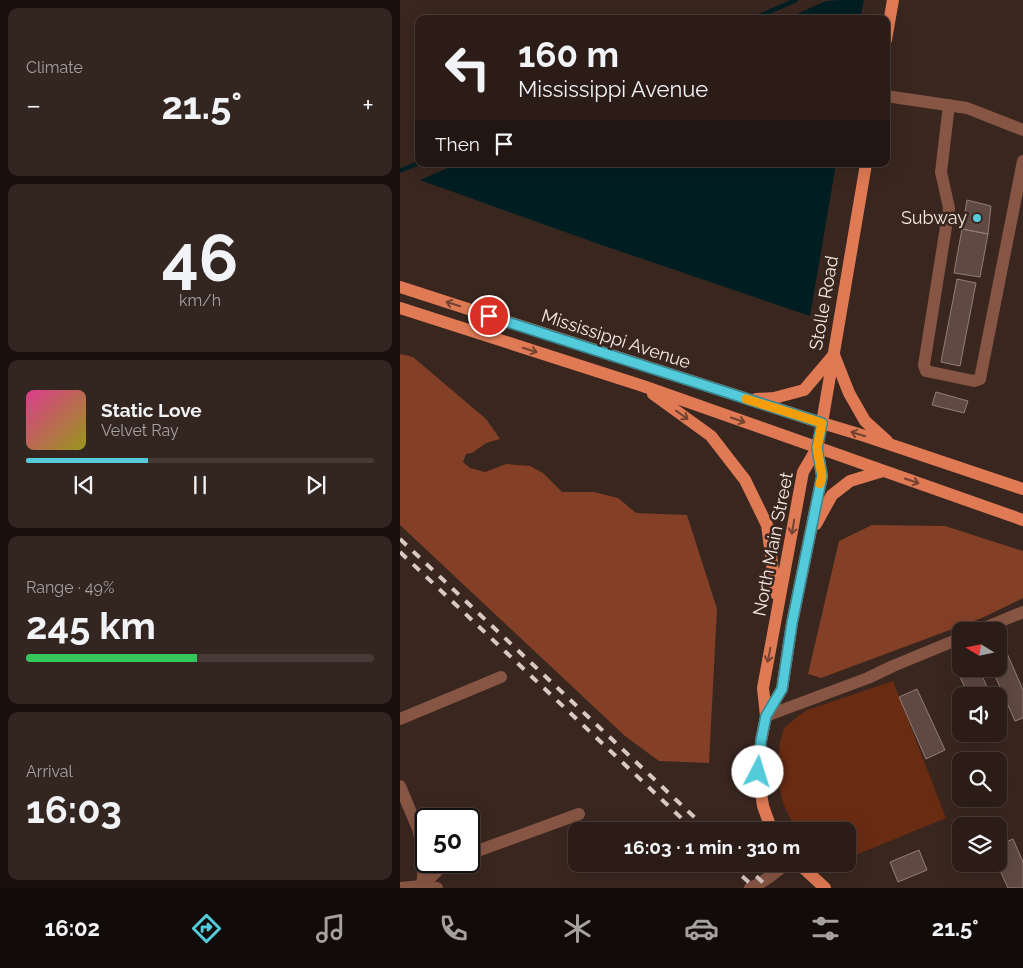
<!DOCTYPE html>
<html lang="en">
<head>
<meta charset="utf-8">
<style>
	:root { --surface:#2b1c17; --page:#332520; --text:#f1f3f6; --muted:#a6a1a1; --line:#473a36; --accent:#53cbda }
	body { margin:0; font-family:Raleway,sans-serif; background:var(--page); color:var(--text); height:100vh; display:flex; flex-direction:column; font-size:19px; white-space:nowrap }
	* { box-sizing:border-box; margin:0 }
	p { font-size:16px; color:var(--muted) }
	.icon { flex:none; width:28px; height:28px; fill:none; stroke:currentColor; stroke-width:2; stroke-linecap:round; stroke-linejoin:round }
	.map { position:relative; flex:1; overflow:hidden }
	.panel { display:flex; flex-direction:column; gap:8px; padding:8px; background:#180f0d; width:400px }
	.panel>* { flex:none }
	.guide { position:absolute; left:15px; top:15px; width:475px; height:152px; border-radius:10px; box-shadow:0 5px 20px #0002,0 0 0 1px var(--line); background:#2b1c17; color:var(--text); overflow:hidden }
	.needle { width:32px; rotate:280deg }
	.buttons { position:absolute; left:552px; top:622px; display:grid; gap:10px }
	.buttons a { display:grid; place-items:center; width:55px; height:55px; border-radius:10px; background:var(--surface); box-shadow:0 5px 20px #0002,0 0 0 1px var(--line); font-size:25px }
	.speed { position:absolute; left:15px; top:808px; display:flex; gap:10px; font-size:25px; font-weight:700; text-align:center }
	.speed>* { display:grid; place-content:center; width:65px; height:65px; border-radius:50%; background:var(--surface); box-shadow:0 5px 20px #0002,0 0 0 1px var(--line); line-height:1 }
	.speed .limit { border:2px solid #111; border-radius:8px; background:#fff; color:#111 }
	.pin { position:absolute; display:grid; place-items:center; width:42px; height:42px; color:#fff; margin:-21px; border:2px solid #fff; border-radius:50%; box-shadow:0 1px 5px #0007 }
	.me { position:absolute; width:55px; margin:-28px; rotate:5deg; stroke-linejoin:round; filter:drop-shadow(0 0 4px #0008) }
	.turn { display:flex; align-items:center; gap:18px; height:105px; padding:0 20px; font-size:22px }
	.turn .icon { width:65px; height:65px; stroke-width:2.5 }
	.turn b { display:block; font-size:35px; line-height:42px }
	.then { display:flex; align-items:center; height:48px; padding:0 20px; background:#0003; gap:10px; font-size:19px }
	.big { font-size:38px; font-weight:700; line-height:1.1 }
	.panel .card { flex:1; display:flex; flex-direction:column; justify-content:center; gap:8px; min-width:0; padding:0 18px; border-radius:10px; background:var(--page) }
	.panel .dial { align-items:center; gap:0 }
	.dial b { font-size:65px; line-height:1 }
	.song { display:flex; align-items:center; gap:15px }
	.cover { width:60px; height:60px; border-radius:8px; background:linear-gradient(135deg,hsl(330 70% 55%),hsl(60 70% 35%)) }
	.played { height:5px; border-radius:2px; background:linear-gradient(90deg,var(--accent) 35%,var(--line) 35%) }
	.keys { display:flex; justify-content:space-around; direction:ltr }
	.heat { display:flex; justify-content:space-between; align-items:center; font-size:28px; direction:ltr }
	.charge { height:8px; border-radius:4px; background:linear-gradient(90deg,#34c759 49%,var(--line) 0) }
	.trip { position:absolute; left:168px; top:822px; width:288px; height:50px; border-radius:10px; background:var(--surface); box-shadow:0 5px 20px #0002,0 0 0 1px var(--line); font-weight:700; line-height:50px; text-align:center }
	.tabs { display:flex; height:80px; justify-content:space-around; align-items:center; background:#110b09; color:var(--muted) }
	.tabs .icon { width:35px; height:35px }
	.tabs .active { color:var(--accent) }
	.tabs b { font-size:22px; color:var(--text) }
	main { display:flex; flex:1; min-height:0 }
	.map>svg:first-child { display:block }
</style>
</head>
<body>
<main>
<section class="panel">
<div class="card"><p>Climate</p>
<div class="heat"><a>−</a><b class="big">21.5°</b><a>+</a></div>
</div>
<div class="card dial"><b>46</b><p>km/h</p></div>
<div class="card">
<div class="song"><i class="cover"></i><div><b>Static Love</b><p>Velvet Ray</p></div></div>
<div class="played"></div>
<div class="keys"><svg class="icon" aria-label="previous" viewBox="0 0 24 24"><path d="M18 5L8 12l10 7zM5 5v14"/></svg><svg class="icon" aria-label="pause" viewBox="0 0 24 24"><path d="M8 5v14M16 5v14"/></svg><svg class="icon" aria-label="next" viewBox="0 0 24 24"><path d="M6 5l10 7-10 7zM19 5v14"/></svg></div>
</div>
<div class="card"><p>Range · 49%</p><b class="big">245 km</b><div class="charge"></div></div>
<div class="card"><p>Arrival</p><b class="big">16:03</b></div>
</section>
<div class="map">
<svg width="623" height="888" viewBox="0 0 623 888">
	<rect width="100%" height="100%" fill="#39261f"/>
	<!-- green -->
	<path fill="#692b12" d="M493 681 546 818 446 859V831H396L383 803 377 774 380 742 384 728 397 717 407 710Z"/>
	<!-- forest -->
	<path fill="#844027" d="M1 354 13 357 86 419 100 439 86 443 72 453 66 454 63 462 70 468 85 472 106 464 130 466 143 473 162 492H194L218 498 236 513 287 515 317 609 309 763 259 761 225 736 0 525V355Z
		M472 525 545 526 623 551V598L582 618 421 678 408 674 439 541Z"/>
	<!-- water -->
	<path fill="#001e22" d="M440 0H464L460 19H386L426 1Z
		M57 164H436L410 316 193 242 20 180Z"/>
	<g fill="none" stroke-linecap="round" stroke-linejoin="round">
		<!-- stream -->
		<path stroke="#001e22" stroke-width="4.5" d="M353 19 396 0
			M0 170H2L19 163"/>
	</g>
	<!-- building -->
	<path fill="#5f4942" stroke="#957d74" d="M567 200 591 206 588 234 562 229Z
		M562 229 588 234 580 277 554 273Z
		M557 279 576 283 560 366 541 362Z
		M536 392 568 401 564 413 532 405Z
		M606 651 623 690V718L615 721 592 669H599V654Z
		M574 669H579L591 696H569L559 675Z
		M517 689 545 750 526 759 499 697Z
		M599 714 604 726 599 728Z
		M613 839 623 862V888H608L597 864H599V845Z
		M519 850 527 870 498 882 490 862Z"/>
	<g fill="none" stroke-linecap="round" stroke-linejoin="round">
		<!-- minor -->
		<path stroke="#865543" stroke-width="12" d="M486 96 567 108 623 130
			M549 105 541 172 549 208 524 365 526 371 574 381 580 379 623 161
			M577 631 623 612
			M366 716 468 678 493 666 561 638
			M0 719 101 677
			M0 786 18 829 25 857 22 886
			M69 854 179 814
			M22 886 45 863 50 861
			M1 888 22 886 37 888
			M350 888C364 882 374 874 386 864"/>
		<!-- major -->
		<path stroke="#e07a55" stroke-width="12" d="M486 40 493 0
			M0 287 422 423 465 436 623 489
			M0 308 243 386 623 520
			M434 355 449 393 465 421 487 441
			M253 394 311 436 345 480 367 525 376 594
			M356 399 374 398 404 390 432 357
			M416 524 432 495 450 481 483 471
			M366 716 382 689 392 623 422 476 417 448
			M372 831 363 806 358 771 361 741 366 716 363 688 403 472 417 448 422 423 466 164
			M399 864 425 888"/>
		<!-- rail -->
		<path stroke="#d7c9c4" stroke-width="4" stroke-dasharray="9 9" stroke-linecap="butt" d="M0 539 309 831
			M0 552 295 831
			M329 864 355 888
			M343 864 369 888"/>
	</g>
	<!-- one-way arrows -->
	<defs><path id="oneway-shaft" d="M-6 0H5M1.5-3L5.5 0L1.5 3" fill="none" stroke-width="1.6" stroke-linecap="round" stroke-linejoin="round" transform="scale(1.25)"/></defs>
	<g stroke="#734332">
		<use href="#oneway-shaft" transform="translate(53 304) rotate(-162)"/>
		<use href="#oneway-shaft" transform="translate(130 350) rotate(18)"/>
		<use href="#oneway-shaft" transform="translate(282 415) rotate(36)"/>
		<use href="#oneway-shaft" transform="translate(338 420) rotate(19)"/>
		<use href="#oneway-shaft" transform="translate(458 434) rotate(-163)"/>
		<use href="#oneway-shaft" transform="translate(512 481) rotate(19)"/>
		<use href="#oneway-shaft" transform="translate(393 527) rotate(100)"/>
		<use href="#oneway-shaft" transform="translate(369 655) rotate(101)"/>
	</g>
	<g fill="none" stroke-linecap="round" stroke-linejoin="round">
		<!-- route casing -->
		<g stroke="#36848e" stroke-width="12">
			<path id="route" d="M89 316 422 423 417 448 422 476 392 623 382 689 366 716 361 741 358 772"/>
		</g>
		<!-- route -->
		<use href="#route" stroke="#53cbda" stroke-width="9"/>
		<!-- slow -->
		<path stroke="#f59e0b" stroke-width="9" d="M346 399 422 423 417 448 422 476 420 484"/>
	</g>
	<!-- markers -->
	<circle fill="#53cbda" stroke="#39261f" stroke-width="2" cx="577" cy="218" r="5"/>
	<g text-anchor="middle" stroke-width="5" stroke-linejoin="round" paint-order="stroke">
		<!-- poi labels -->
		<g font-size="18" fill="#f6e9e4" stroke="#39261f" text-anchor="end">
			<text x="567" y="224">Subway</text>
		</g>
		<!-- street labels -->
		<g font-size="18" fill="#f6e9e4" stroke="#39261f">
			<text transform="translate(424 303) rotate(-80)" y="6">Stolle Road</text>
			<text transform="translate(216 339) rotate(18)" y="6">Mississippi Avenue</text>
			<text transform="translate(373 544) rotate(-79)" y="6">North Main Street</text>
		</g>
	</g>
</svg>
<div class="buttons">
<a><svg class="needle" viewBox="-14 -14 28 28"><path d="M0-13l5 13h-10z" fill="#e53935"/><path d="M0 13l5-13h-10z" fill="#a6a1a1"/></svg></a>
<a><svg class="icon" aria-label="sound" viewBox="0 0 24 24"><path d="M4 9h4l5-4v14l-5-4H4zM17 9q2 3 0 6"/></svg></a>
<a><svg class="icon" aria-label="search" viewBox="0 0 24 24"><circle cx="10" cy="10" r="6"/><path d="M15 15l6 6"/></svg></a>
<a><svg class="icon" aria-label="layers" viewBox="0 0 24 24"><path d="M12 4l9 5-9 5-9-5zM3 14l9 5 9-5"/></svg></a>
</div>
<div class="speed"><div class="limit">50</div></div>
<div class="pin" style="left:89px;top:316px;background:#d93025"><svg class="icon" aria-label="arrive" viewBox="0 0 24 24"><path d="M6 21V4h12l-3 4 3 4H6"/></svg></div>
<svg class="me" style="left:358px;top:772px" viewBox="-20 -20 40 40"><circle r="19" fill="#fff"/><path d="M0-13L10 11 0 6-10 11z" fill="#53cbda"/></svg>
<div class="trip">16:03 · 1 min · 310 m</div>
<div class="guide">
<div class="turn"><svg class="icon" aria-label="left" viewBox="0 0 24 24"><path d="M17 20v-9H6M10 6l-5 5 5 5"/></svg><div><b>160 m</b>Mississippi Avenue</div></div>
<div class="then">Then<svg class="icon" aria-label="arrive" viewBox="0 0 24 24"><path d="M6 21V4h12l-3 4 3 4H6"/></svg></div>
</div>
</div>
</main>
<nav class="tabs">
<b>16:02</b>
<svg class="icon active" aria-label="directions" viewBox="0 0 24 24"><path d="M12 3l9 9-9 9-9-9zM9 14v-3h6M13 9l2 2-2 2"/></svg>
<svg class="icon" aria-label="music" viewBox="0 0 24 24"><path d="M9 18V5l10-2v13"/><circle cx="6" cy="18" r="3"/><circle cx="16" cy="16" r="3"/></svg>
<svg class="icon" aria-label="phone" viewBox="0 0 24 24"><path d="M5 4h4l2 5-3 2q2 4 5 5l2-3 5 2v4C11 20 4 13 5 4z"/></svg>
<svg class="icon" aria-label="climate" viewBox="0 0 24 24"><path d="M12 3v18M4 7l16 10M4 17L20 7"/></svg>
<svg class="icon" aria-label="car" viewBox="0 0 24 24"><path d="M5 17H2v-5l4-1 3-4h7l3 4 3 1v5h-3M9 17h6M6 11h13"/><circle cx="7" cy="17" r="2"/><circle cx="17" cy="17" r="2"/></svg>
<svg class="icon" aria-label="filters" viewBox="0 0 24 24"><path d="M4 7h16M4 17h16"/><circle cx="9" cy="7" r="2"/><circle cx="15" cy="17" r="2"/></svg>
<b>21.5°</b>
</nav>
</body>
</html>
